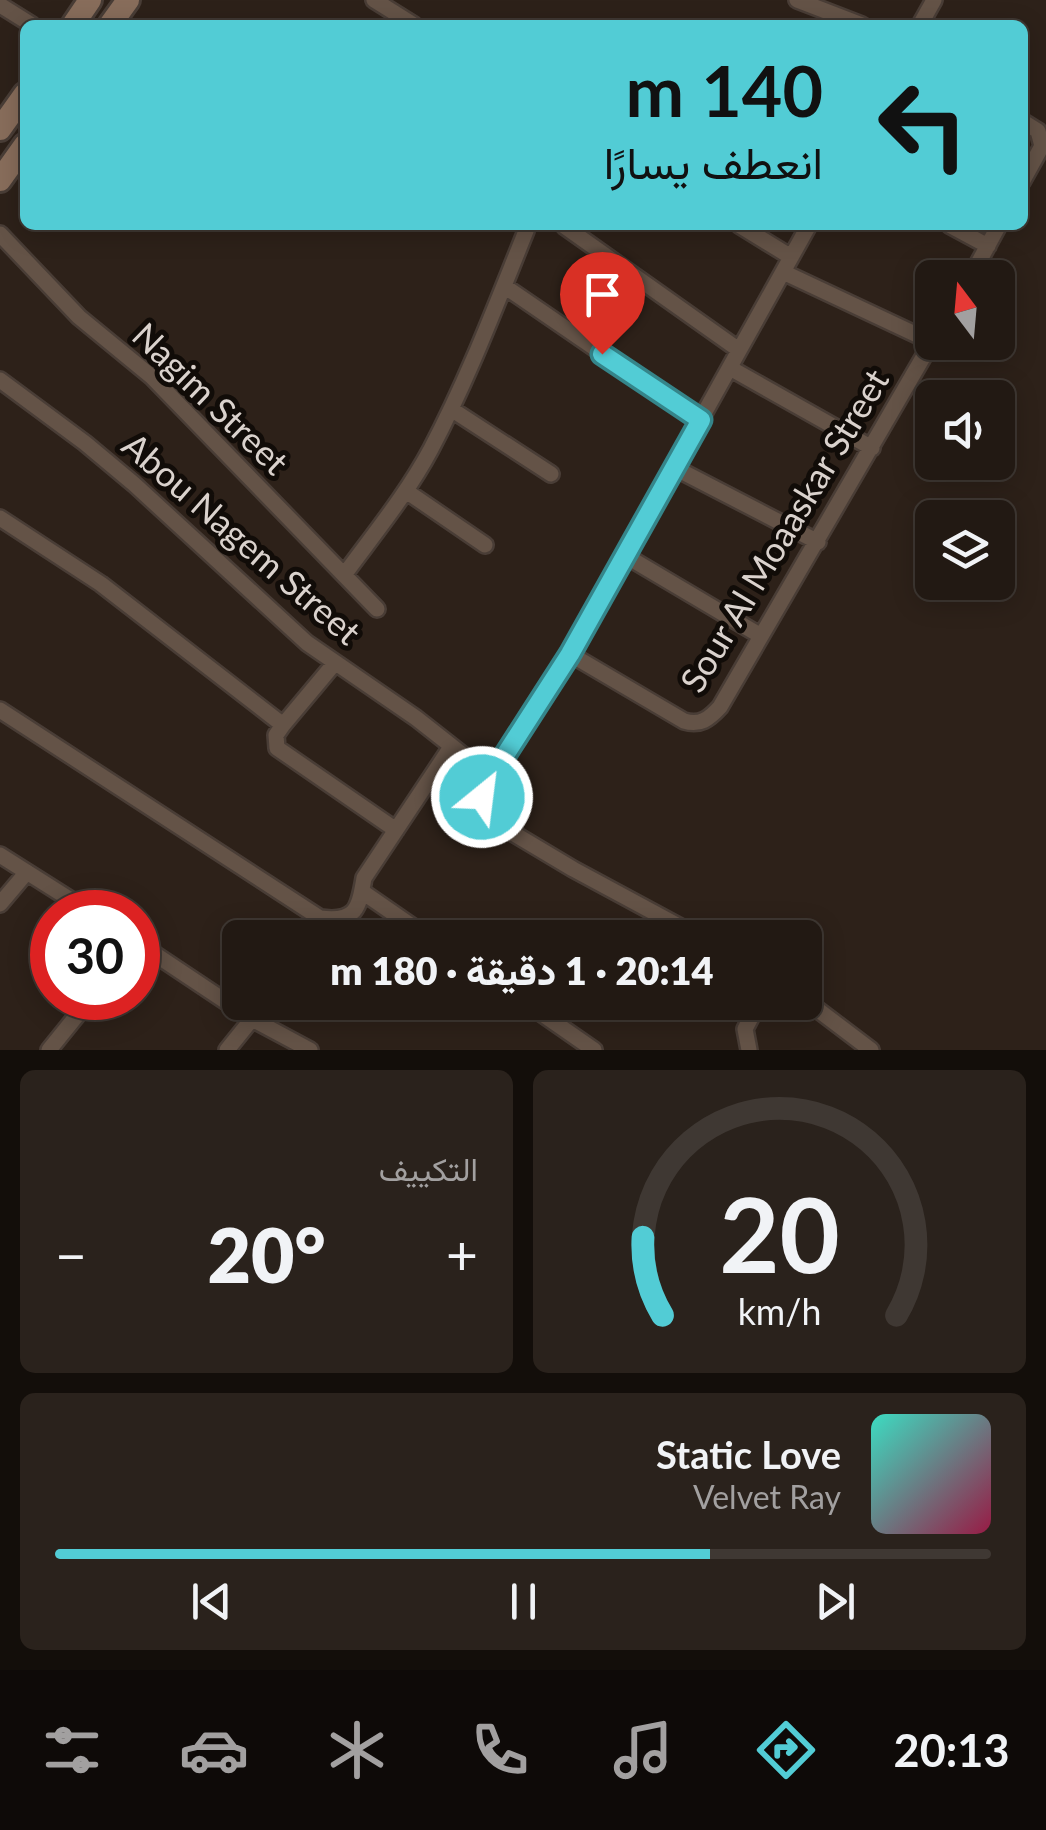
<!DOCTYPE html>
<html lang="ar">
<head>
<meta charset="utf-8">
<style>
	:root { --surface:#221913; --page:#2a221c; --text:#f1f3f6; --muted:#a2a0a0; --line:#3f3833; --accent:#52ccd5 }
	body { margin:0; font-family:Lato,Vazirmatn,sans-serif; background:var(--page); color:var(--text); direction:rtl; height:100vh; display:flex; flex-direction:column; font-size:38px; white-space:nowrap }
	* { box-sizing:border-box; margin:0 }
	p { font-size:32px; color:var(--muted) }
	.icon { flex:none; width:55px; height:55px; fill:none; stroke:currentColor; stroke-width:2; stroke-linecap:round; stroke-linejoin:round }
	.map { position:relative; height:1050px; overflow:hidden; direction:ltr }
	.side { display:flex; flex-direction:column; gap:20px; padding:20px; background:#130e0a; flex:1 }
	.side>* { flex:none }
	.top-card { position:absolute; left:20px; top:20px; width:1008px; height:210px; border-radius:15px; box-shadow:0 5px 25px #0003,0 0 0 2px var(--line); direction:rtl; background:#52ccd5; color:#111; overflow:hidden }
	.needle { width:65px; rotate:344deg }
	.controls { position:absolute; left:915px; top:260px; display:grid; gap:20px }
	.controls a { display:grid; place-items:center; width:100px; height:100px; border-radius:15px; background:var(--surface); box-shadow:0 5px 25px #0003,0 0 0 2px var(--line); font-size:50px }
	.speed { position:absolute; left:30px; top:890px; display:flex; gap:20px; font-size:50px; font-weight:700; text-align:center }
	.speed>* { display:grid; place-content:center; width:130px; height:130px; border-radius:50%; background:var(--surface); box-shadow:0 5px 25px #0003,0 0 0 2px var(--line); line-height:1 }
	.speed .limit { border:15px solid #d22; background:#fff; color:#111 }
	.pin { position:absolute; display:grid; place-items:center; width:85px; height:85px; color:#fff; margin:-102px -42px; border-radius:50% 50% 50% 0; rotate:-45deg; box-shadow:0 0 10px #0007 }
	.pin .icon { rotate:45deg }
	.me { position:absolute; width:110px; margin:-55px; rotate:29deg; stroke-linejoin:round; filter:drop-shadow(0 0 8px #0008) }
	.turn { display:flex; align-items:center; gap:35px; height:210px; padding:0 40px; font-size:45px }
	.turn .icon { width:130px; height:130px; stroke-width:2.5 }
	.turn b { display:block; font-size:70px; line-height:85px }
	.big { font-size:75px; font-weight:800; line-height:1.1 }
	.side .card { flex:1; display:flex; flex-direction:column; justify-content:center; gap:15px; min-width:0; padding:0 35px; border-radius:15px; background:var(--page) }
	.side .dial { align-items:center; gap:0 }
	.dial svg { height:260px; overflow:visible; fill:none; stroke:var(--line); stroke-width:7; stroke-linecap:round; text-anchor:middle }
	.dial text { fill:var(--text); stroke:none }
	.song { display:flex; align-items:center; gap:30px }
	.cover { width:120px; height:120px; border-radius:15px; background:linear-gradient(135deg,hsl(170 70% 55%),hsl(340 70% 35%)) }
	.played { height:10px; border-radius:5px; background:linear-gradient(90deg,var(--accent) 70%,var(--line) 70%) }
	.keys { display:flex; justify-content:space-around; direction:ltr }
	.heat { display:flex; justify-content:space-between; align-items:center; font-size:55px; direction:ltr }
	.side .tiles { flex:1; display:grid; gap:20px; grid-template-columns:1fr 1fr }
	.card:last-child { grid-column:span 2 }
	.trip { position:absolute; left:222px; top:920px; width:600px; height:100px; border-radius:15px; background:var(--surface); box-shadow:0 5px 25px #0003,0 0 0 2px var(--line); font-weight:800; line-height:100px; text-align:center; direction:rtl }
	.tab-bar { display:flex; height:160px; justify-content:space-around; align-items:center; background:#0e0a08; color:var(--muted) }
	.tab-bar .icon { width:70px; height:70px }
	.tab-bar .active { color:var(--accent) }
	.tab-bar b { font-size:45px; color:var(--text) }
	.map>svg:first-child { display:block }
</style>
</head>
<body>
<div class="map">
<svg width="1046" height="1050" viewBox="0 0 1046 1050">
	<rect width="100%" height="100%" fill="#2d2119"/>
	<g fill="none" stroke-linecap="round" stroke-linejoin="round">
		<!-- street casing -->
		<g stroke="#493d36" stroke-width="20">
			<path id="street" d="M374 0 414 25
				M797 0 862 25
				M0 5 32 25
				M920 25 934 0
				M1022 121 1038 131 1042 146 1022 182
				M739 225 791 257
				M949 225 988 246
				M564 226 739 350
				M0 234 79 317 152 377 377 609
				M970 278 999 225
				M504 286 701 421
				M730 368 872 448
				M0 380 85 443 134 484 307 643 416 718 491 777
				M451 409 551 474
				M675 468 818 542
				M406 491 485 545
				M0 518 101 584 283 725
				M626 556 761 636
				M344 575C374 534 407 494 431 449 468 379 496 305 526 231
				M570 654 684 721C700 726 709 719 720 707L932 342 783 272
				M334 664 283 725 276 735 277 748 396 830
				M0 710 320 918C357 923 359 907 364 878L451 747
				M0 855 90 912
				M364 893 429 938
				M0 904 27 872
				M701 938 573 869 496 823C478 809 480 795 491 777L570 654 809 225
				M138 943 252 1019 310 1050
				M805 1000 871 1050
				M525 1002 594 1050
				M49 1050 91 998
				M227 1050 252 1019
				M749 1050 745 1029 759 1002"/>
		</g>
		<!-- secondary casing -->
		<g stroke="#493d36" stroke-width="28">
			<path id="secondary" d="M73 25 90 0
				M110 25 128 0
				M0 129 25 94
				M0 180 25 145"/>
		</g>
		<!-- street -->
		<use href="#street" stroke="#645347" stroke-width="15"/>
		<!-- secondary -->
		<use href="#secondary" stroke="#886d5b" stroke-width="22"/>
	</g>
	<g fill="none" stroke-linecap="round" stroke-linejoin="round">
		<!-- route casing -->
		<g stroke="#35858a" stroke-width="25">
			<path id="route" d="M482 797 491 777 570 654 701 420 602 354"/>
		</g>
		<!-- route -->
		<use href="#route" stroke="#52ccd5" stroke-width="18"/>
	</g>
	<g text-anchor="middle" stroke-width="10" stroke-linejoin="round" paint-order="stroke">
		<!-- street labels -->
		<g font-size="35" fill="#dad2cd" stroke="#110c08">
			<text transform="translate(210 399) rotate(44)" y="12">Nagim Street</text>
			<text transform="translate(785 531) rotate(-59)" y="12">Sour Al Moaaskar Street</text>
			<text transform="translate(241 539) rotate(41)" y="12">Abou Nagem Street</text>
		</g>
	</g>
</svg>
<div class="controls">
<a><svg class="needle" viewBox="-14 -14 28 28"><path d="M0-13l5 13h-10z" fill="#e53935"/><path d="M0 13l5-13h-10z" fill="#a2a0a0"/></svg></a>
<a><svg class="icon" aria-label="sound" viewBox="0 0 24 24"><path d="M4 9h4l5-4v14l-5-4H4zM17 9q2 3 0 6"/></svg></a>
<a><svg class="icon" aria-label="layers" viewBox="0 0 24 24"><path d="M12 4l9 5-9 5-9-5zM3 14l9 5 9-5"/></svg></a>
</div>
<div class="speed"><div class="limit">30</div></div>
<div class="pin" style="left:602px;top:354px;background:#d93025"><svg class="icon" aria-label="arrive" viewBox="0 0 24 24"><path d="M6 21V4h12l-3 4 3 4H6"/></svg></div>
<svg class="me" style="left:482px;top:797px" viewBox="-20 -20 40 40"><circle r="17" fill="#52ccd5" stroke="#fff" stroke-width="3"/><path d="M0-11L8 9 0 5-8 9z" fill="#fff"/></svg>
<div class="trip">20:14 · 1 دقيقة · 180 m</div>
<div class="top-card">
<div class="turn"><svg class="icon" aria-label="left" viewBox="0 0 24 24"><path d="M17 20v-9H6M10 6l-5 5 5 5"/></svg><div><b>140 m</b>انعطف يسارًا</div></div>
</div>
</div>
<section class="side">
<div class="tiles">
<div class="card dial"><svg viewBox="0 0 100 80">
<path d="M14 69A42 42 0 1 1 86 69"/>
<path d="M14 69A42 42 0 0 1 8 45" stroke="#52ccd5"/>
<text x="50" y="56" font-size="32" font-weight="700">20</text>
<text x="50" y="72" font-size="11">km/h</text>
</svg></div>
<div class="card"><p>التكييف</p>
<div class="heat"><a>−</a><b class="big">20°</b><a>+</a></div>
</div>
<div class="card">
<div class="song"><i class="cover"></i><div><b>Static Love</b><p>Velvet Ray</p></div></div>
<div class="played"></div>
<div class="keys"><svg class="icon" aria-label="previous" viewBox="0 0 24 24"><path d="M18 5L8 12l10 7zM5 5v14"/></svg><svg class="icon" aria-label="pause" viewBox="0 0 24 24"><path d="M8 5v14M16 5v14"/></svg><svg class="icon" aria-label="next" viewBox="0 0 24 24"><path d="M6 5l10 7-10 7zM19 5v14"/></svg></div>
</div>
</div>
</section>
<nav class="tab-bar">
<b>20:13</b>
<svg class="icon active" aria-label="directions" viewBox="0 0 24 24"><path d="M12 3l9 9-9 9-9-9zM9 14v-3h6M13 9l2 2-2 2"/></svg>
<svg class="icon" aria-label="music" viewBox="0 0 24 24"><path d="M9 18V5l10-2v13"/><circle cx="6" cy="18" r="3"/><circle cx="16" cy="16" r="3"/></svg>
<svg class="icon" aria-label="phone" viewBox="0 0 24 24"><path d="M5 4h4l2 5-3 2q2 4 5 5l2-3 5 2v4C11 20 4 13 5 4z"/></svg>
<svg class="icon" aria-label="climate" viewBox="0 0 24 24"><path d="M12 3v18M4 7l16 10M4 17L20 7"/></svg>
<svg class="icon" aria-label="car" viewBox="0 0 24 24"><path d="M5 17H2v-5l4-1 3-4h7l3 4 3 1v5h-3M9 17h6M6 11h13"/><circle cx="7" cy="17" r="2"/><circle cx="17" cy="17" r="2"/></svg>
<svg class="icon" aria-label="filters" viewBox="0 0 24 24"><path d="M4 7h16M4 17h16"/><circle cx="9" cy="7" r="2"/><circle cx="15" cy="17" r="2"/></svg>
</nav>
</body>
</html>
